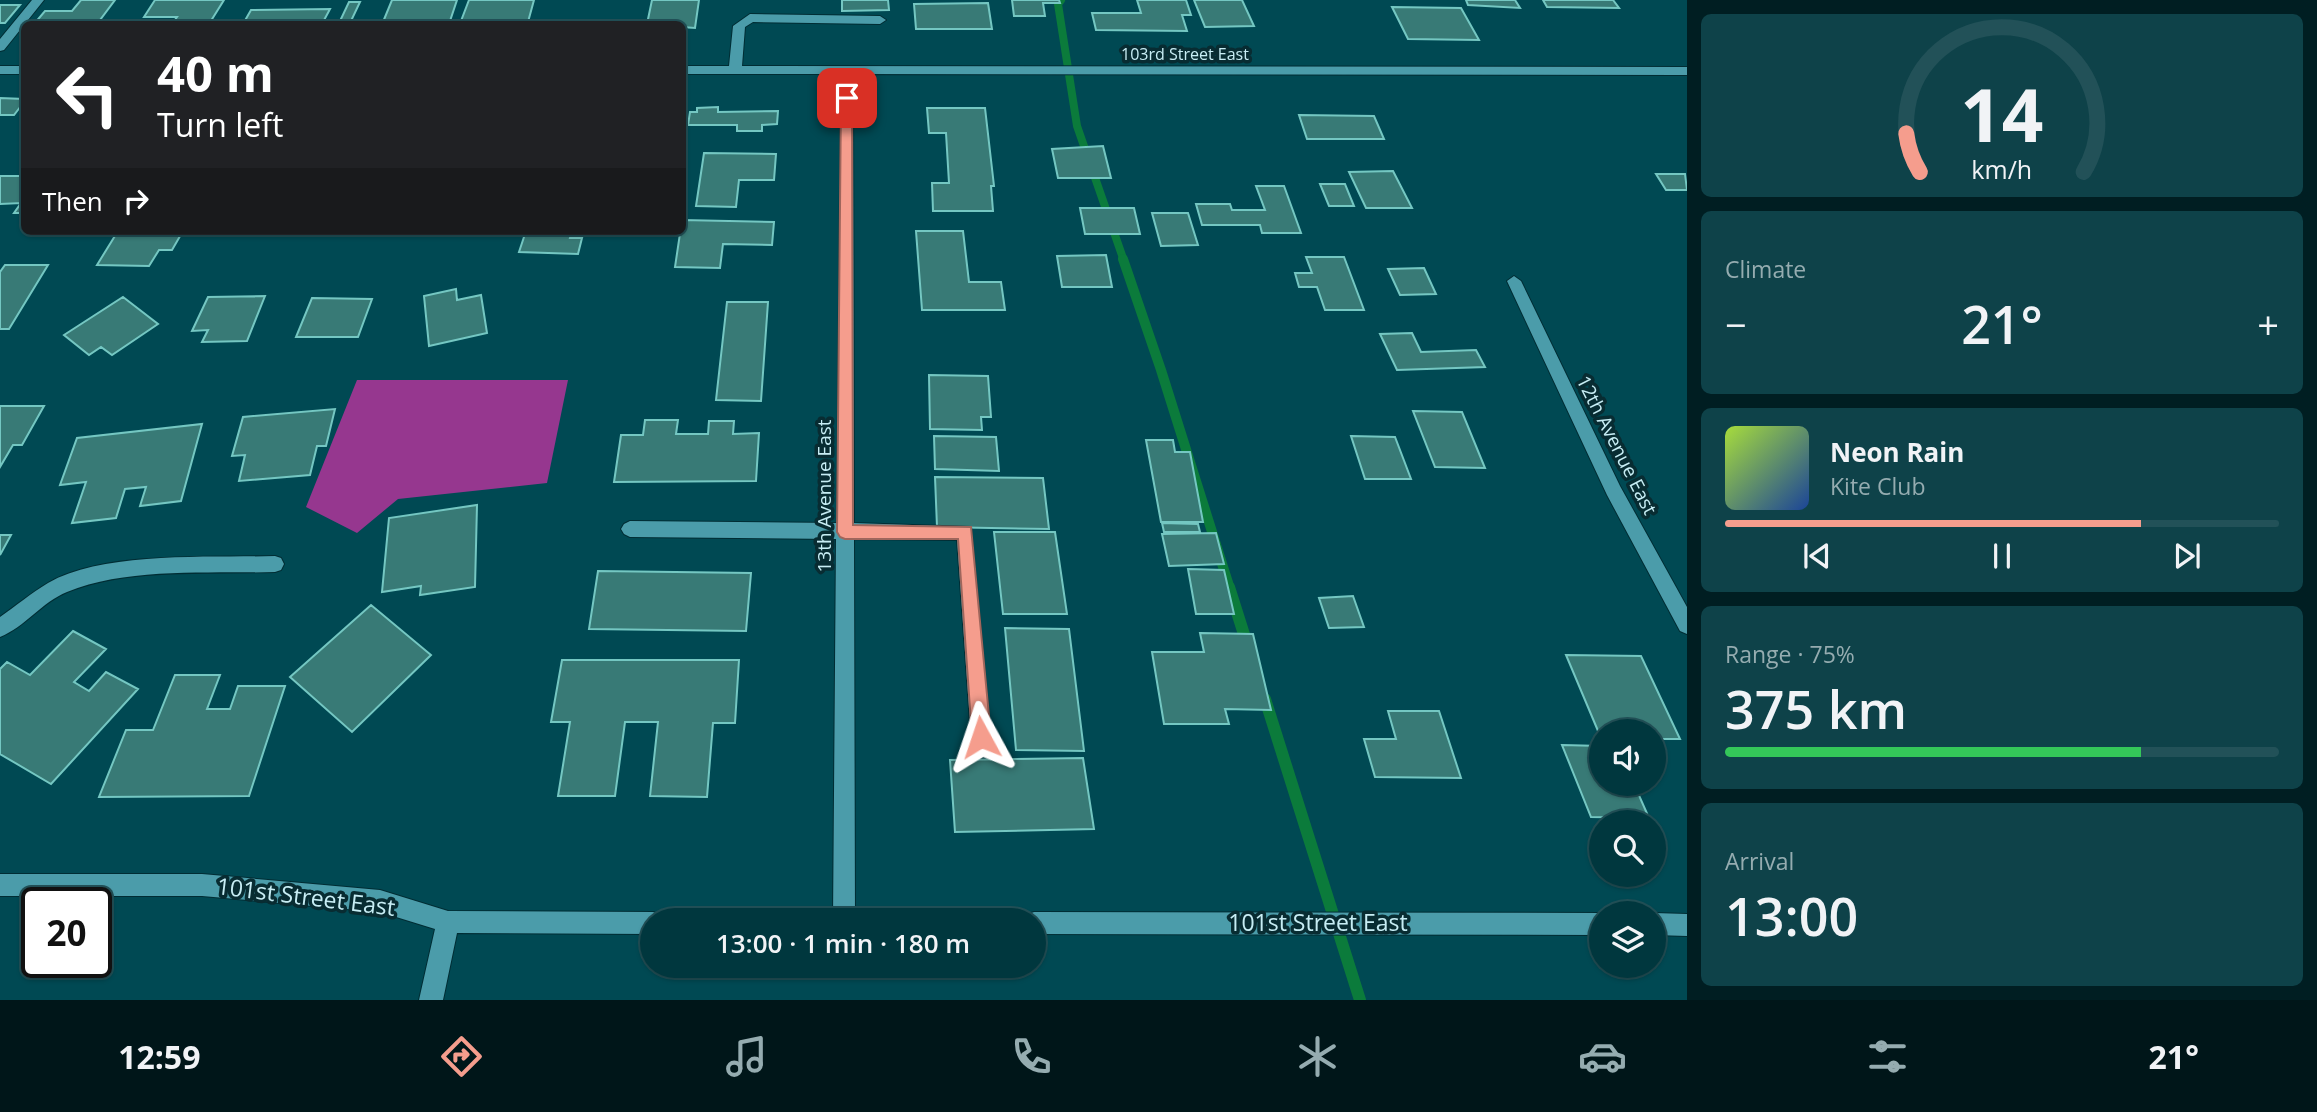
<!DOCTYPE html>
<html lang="en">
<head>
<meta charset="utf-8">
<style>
	:root { --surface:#00373e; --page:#0e4249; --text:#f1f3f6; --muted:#95acb0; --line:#225158; --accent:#f59d8d }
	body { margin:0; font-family:"Open Sans",sans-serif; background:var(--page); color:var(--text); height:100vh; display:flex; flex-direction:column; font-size:26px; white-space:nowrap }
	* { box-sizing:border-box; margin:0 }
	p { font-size:23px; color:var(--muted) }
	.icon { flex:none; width:38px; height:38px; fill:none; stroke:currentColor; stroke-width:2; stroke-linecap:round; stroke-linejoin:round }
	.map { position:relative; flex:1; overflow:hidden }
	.drawer { display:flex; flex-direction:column; gap:14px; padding:14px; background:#001e22; width:630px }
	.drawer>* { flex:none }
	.top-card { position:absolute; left:21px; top:21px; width:665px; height:214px; border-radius:10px; box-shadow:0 2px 5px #0004,0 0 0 2px var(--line); background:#202124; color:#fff; overflow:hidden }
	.controls { position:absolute; left:1589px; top:719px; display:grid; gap:14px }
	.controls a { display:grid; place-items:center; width:77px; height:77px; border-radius:50%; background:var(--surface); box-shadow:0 2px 5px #0004,0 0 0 2px var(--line); font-size:35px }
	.speed { position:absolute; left:21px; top:887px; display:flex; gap:14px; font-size:35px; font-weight:700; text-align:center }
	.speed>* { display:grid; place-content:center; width:91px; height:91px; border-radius:50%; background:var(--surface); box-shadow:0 2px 5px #0004,0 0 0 2px var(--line); line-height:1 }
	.speed .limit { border:4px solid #111; border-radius:10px; background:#fff; color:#111 }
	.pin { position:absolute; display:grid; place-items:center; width:60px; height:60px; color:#fff; margin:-30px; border-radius:14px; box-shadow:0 4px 10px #0006 }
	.me { position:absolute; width:77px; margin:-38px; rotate:355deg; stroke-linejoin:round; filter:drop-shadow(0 0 5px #0008) }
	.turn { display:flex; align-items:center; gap:24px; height:147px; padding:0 21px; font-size:32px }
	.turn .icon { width:91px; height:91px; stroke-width:2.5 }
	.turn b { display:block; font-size:49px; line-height:60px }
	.then { display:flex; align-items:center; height:66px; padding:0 21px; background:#0003; gap:14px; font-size:26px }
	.big { font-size:52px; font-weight:600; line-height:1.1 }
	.drawer .widget { flex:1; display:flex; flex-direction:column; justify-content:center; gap:10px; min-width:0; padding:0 24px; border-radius:10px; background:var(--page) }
	.drawer .dial { align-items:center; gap:0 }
	.dial svg { height:182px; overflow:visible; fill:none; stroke:var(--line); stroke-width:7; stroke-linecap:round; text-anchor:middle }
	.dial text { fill:var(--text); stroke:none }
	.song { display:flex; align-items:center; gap:21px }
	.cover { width:84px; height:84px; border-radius:10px; background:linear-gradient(135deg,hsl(80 70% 55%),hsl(220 70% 35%)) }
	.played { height:7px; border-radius:4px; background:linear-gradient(90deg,var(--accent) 75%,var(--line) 75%) }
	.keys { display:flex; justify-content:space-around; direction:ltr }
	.heat { display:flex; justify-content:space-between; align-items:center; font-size:38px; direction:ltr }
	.charge { height:10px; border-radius:5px; background:linear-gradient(90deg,#34c759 75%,var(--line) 0) }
	.trip { position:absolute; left:640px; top:908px; width:406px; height:70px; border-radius:35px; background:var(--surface); box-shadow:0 2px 5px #0004,0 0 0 2px var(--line); font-weight:600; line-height:70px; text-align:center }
	.tabs { display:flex; height:112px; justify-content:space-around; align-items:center; background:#001619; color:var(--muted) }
	.tabs .icon { width:49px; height:49px }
	.tabs .selected { color:var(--accent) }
	.tabs b { font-size:32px; color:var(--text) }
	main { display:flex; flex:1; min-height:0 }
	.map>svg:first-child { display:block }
</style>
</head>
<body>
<main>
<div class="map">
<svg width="1687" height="1000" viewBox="0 0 1687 1000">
	<rect width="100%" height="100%" fill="#004953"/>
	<!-- green -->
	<path fill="#96378f" d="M357 380H568L547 483 398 499 357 533 306 507Z"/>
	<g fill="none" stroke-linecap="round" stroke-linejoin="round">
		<!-- stream-far2 -->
		<path stroke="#0b7b3b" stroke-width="8" d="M1061 0 1058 4 1077 126 1124 261"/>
		<!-- stream-far1 -->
		<path stroke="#0b7b3b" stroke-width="10" d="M1123 259 1161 370 1230 589"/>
		<!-- stream -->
		<path stroke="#0b7b3b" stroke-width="12" d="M1229 587 1248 647
			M1265 699 1360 1000"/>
	</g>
	<!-- building -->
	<path fill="#387a76" stroke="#74c7c2" stroke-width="2" d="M81 0H115L97 24H34L45 11H72Z
		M155 0H224L209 24H172L177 17H144Z
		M392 0H457L450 21H434L433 24H396L397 21 383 22Z
		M469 0H534L528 22H513L512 24H474L475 21H461Z
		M652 0H699L695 28 682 27V24H647Z
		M842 0H888L889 10 842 11Z
		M1012 0H1059L1060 3H1043L1045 16H1014Z
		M1137 0H1186L1191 15H1182L1187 31 1096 30 1092 13H1141Z
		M1194 0H1242L1254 26 1205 27Z
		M1466 0H1515L1520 8 1468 5Z
		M1543 0H1613L1619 8 1547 7Z
		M349 2H360L351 21H340Z
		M988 3 992 29H916L914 4Z
		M0 5H20L5 23H0Z
		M1392 7 1461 8 1479 40 1408 39Z
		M330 9 322 24H243L251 10Z
		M0 98 24 99V102L14 115H0Z
		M718 107V112L778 111 777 124 762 125V131H737V125H688L690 112H697V108Z
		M927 108H985L994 186H991L993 211H933L932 183H949L946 133H929Z
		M1299 115 1374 116 1384 139H1307Z
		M1103 146 1111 178H1058L1052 149Z
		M704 153 776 154 774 180H739L736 207 696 206Z
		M1393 171 1412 208H1366L1349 172Z
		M1656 174H1685L1687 190H1666Z
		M0 176H24V213H14L21 203 0 204Z
		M1320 184H1345L1354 206H1329Z
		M1256 186H1284L1301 233H1262L1260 225H1202L1196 204H1230L1232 210H1265Z
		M1080 208H1134L1140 234H1085Z
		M1152 213H1188L1198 245 1161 246Z
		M682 220 774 222 772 245 723 244 720 268 675 267Z
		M118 231H183L172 250H159L149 266 97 265Z
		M526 231H572L570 238H582L578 254 519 252Z
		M916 231H963L969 282H1001L1005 310H922Z
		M1106 255 1112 287H1062L1057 256Z
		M1306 257H1344L1364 310H1325L1317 287H1299L1295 273H1312Z
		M5 265H48L9 329H0V272Z
		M1424 268 1436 294 1400 295 1388 269Z
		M456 289 457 300 481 295 487 333 429 346 424 296Z
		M265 296 247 341 202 342 208 330 192 331 208 297Z
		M123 297 158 324 112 355 101 347 89 355 64 335Z
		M312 298 372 299 358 337H296Z
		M727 302H768L761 401 716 400Z
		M1412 333 1421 352 1476 350 1485 367 1397 370 1380 334Z
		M929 375 988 376 991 417H981L982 430 930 429Z
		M0 406H44L22 445H13L0 467Z
		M335 409 326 446H317L310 475 239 481 245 455 232 456 243 417Z
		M1413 411 1462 412 1485 468 1435 467Z
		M645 420H678L676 434H708L709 421H734L733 434 759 433 756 481 614 482 621 435H643Z
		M202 424 181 501 140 506 146 487 125 489 116 518 72 523 86 482 60 485 77 438Z
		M934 436 996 437 999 471 935 469Z
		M1351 436 1395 437 1411 479H1365Z
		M1146 440H1173L1175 452H1190L1203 522H1161Z
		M935 477 1043 478 1049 529 937 527Z
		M477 505 475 587 420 595 421 586 382 592 389 518Z
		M1162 523 1198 524 1200 532H1164Z
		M994 532H1055L1067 614H1003Z
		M1216 533 1224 564 1169 566 1162 534Z
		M0 535H11L0 555Z
		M1188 569 1224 570 1234 614H1196Z
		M598 571 751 573 746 631 589 629Z
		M1353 596 1364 627 1329 628 1319 598Z
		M371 605 431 655 352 732 290 677Z
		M1005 628 1069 629 1084 751 1016 750Z
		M73 631 106 649 74 682 89 691 106 672 138 689 51 784 0 754V669L7 662 30 675Z
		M1200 633 1253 634 1271 710 1225 709 1229 724H1164L1152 652H1204Z
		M1566 655 1641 656 1680 739H1654V732H1601V738Z
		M562 660H739L735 723H713L707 797 650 796 658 722H625L615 796H558L570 722H551Z
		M175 675H220L207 709H230L238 686H285L249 796 99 797 126 730H153Z
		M1388 711H1439L1461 778 1375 777 1364 739H1396Z
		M1562 745 1601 746V784H1634L1649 818 1591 817Z
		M1083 758 1094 829 955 832 950 760Z"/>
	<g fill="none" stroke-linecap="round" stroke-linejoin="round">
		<!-- minor casing -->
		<g stroke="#002d34" stroke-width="2">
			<path id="minor" d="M32 0H44L4 50 0 51V39Z
				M750 14 880 16 886 20 880 24 753 22 745 27 742 66 1687 67V75L853 74 854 523 971 527 991 737 988 744 981 747 974 744 971 737 957 540 854 539 855 920H833L836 539 630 537 624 534 621 529 624 524 630 521 837 523 841 74H682V66H729L733 26Z
				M0 66H24V74H0Z
				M1514 276 1521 281 1620 486 1687 607V634L1680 631 1607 495 1507 281Z
				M275 556 281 558 284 564 281 570 275 572C208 574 129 567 67 592 42 602 25 627 0 637V617C16 606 31 593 48 583 104 551 210 558 275 556Z
				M0 874H202L380 890 448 911 653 912 661 915 663 920H653V934L457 933 443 1000H419L435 929 380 912 202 896H0Z
				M1034 912 1601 913 1603 914 1601 935 1034 934V920H1024L1026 915Z
				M1654 913 1687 914V936L1654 935Z"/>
		</g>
		<!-- minor -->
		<use href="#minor" fill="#4b9caa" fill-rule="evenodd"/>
	</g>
	<!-- route -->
	<path fill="#f59d8d" stroke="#9f665c" stroke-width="2" d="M847 95 852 98 853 525 971 527 991 737 988 744 981 746 975 744 972 737 958 539H845L840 537 837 532 841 98Z"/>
	<g text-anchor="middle" stroke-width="7" stroke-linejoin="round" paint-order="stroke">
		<!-- far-street labels -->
		<g font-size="16" fill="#c7edf4" stroke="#082c32">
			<text x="1185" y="60">103rd Street East</text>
		</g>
		<!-- street labels -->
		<g font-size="19" fill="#c7edf4" stroke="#082c32">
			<text transform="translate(1617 445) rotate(63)" y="7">12th Avenue East</text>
			<text transform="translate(824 496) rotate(-90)" y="7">13th Avenue East</text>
		</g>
		<!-- near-street labels -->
		<g font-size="23" fill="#c7edf4" stroke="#082c32">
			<text transform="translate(306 897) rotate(7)" y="8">101st Street East</text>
			<text x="1318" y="931">101st Street East</text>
		</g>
	</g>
</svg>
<div class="controls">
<a><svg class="icon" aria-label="sound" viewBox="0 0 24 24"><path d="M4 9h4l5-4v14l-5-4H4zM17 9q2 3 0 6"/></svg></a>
<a><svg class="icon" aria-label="search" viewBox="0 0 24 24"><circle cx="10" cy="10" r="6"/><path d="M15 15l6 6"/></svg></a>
<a><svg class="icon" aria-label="layers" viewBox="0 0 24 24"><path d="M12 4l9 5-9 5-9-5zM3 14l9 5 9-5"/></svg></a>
</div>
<div class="speed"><div class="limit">20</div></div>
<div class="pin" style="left:847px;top:98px;background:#d93025"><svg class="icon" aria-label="arrive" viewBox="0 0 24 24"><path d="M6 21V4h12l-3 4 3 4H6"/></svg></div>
<svg class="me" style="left:981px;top:737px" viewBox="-20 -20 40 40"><path d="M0-17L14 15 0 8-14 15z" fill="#f59d8d" stroke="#fff" stroke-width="4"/></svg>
<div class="trip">13:00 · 1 min · 180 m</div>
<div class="top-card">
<div class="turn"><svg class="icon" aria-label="left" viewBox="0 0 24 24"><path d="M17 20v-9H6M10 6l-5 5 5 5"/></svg><div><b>40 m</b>Turn left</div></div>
<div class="then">Then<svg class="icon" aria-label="right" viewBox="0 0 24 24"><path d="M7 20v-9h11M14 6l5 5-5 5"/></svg></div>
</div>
</div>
<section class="drawer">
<div class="widget dial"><svg viewBox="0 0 100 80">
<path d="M14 69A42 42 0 1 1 86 69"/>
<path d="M14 69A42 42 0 0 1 8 52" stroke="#f59d8d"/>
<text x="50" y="56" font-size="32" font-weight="700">14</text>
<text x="50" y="72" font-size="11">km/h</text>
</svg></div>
<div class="widget"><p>Climate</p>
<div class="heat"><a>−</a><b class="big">21°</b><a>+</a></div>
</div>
<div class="widget">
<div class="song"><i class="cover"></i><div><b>Neon Rain</b><p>Kite Club</p></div></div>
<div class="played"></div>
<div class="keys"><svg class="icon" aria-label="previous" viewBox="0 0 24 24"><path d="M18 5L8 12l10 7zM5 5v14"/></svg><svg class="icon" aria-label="pause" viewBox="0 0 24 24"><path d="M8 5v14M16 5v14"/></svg><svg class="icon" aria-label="next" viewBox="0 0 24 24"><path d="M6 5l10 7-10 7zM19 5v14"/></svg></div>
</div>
<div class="widget"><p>Range · 75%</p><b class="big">375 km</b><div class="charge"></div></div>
<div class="widget"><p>Arrival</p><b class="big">13:00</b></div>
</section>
</main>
<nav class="tabs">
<b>12:59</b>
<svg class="icon selected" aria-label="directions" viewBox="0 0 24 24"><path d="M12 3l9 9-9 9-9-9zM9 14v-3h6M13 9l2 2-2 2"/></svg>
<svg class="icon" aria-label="music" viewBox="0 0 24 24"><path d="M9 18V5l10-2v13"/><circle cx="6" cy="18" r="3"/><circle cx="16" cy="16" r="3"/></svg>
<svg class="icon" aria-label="phone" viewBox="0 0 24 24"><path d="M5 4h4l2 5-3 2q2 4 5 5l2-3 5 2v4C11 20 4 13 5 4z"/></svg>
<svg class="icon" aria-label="climate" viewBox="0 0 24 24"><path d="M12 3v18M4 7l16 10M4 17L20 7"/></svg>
<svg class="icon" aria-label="car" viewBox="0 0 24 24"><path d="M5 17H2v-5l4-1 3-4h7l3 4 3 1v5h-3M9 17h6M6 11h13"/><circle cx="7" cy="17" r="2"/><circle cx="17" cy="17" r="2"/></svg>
<svg class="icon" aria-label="filters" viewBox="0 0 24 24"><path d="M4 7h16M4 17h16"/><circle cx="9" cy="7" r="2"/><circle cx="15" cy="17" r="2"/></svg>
<b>21°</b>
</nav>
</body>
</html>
